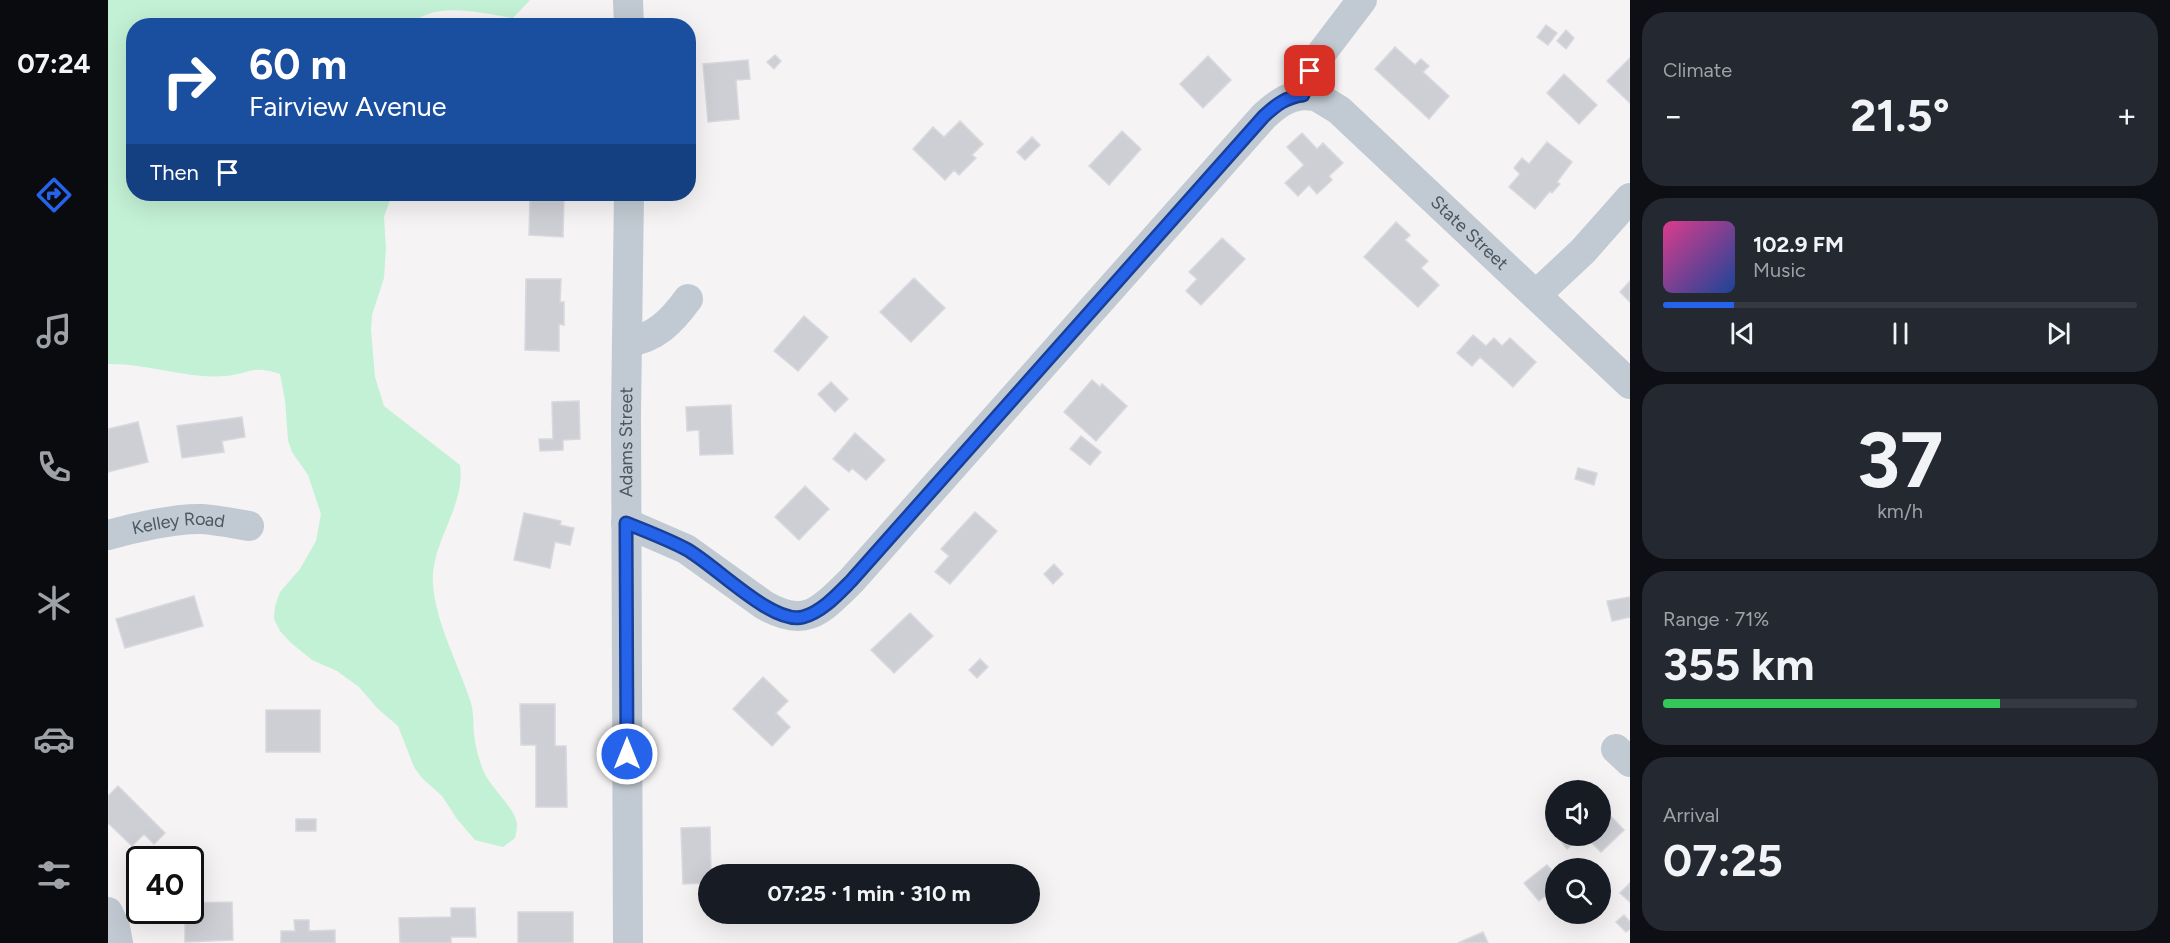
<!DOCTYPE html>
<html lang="en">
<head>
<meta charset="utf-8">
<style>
	:root { --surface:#171b24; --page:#242831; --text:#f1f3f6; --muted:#9ea1a6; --line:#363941; --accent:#2563eb }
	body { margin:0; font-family:Figtree,sans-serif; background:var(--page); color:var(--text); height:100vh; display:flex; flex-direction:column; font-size:22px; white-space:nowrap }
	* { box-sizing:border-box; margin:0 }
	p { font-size:20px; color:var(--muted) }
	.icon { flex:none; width:33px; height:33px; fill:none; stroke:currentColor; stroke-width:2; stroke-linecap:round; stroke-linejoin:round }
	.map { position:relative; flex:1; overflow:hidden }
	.panel { display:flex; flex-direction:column; gap:12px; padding:12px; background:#0d0f14; width:540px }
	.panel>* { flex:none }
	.banner { position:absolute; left:18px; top:18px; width:570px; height:183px; border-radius:24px; box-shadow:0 6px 24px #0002; background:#1a4fa0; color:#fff; overflow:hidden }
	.controls { position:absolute; left:1437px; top:780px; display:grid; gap:12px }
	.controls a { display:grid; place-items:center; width:66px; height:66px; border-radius:50%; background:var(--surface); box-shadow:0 6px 24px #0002; font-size:30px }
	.speed { position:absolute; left:18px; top:846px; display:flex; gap:12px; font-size:30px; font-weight:700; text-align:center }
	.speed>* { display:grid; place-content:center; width:78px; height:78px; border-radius:50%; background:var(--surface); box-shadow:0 6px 24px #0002; line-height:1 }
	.speed .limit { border:3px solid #111; border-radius:9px; background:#fff; color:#111 }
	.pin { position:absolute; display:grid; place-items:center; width:51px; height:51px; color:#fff; margin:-26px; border-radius:12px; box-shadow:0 3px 9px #0006 }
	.me { position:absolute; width:66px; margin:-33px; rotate:0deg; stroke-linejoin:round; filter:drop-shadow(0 0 4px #0008) }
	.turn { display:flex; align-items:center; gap:21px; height:126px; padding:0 24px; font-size:27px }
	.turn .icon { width:78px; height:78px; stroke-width:2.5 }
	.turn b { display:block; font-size:42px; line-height:51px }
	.then { display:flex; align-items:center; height:57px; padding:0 24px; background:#0003; gap:12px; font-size:22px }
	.big { font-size:45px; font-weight:700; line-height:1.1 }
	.panel .widget { flex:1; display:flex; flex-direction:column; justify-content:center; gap:9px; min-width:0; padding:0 21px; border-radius:24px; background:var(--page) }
	.panel .dial { align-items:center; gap:0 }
	.dial b { font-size:78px; line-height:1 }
	.song { display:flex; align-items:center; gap:18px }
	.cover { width:72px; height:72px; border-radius:9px; background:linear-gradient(135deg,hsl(330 70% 55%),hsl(220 70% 35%)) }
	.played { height:6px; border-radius:3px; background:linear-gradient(90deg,var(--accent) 15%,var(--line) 15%) }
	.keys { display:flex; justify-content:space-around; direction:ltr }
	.heat { display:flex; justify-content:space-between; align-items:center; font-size:33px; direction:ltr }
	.charge { height:9px; border-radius:4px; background:linear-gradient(90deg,#34c759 71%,var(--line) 0) }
	.trip { position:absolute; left:590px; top:864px; width:342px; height:60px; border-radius:30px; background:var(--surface); box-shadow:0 6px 24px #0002; font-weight:700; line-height:60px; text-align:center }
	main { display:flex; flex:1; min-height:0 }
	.menu { display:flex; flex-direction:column; width:108px; justify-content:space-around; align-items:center; background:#090b0e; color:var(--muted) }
	.menu .icon { width:42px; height:42px }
	.menu .on { color:var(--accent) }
	.menu b { font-size:27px; color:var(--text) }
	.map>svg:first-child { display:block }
</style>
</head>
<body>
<main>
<nav class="menu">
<b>07:24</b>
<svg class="icon on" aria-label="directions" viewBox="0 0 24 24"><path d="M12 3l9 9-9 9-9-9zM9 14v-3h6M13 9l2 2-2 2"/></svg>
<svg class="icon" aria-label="music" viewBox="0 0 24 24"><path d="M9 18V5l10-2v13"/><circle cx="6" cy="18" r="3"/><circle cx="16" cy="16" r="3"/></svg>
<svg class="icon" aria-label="phone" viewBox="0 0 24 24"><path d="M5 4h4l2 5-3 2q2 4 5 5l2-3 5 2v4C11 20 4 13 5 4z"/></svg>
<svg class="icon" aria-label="climate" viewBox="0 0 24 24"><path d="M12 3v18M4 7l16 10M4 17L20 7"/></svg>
<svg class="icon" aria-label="car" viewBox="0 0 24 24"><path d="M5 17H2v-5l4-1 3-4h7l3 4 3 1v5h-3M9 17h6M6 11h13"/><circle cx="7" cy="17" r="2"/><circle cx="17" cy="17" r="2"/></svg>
<svg class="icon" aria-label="filters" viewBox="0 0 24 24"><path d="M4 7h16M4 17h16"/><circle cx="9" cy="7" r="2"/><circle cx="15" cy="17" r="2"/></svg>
</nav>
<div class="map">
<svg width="1522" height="943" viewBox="0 0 1522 943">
	<rect width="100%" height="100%" fill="#f5f3f3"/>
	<!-- green -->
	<path fill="#c3f1d5" d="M0 0H422L405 18C374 13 325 0 303 25L26 26V194H284L276 217 278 248 276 278 264 315 263 330 267 377 276 406 352 465C358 507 322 542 325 585 328 624 351 665 363 703 366 714 365 723 366 734 367 746 371 760 375 770 382 788 407 807 409 824 409 828 408 834 407 838L395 847 367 840 349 819 334 796 314 778 306 767 290 726 270 709 251 687 229 671 204 660 182 642 172 631 166 619 167 606 172 592 192 569 208 541 213 514 200 475 184 452 180 440 177 400 172 374C143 364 142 374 117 376 78 379 39 363 0 364Z"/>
	<!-- building -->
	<path fill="#cdcfd5" stroke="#d7d9de" stroke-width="1.5" d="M1438 25 1449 33 1440 45 1429 37Z
		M1458 30 1466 38 1458 49 1449 41Z
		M1287 47 1307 65 1313 59 1321 66 1315 72 1341 96 1321 119 1267 69Z
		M667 55 673 61 666 69 659 62Z
		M1100 56 1123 80 1095 108 1072 84Z
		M1522 58V103L1499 81Z
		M640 60 642 79 628 80 631 119 600 122 595 64Z
		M1456 74 1489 105 1471 124 1439 93Z
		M852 121 875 144 864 155 868 158 851 175 846 170 837 180 805 149 825 127 836 137Z
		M1014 131 1033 149 1001 185 981 166Z
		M1194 133 1209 149 1215 143 1235 163 1221 176 1224 180 1209 194 1201 185 1190 196 1177 183 1196 165 1179 147Z
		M924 137 932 145 917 160 909 152Z
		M1439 142 1464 162 1449 182 1452 184 1444 193 1442 191 1427 209 1401 187 1412 174 1406 168 1414 158 1421 164Z
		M422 197 456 198 455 237 421 235Z
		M1288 222 1302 235 1297 240 1320 261 1313 268 1331 285 1310 307 1256 257Z
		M1114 238 1137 259 1093 305 1078 291 1089 279 1081 272Z
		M806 278 837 308 803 342 772 312Z
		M418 279H453L452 302H456V325L451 324V351L417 350Z
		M1522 281V302L1512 292Z
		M696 316 720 337 690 371 666 351Z
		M1365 335 1378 346 1386 338 1394 346 1402 338 1428 362 1405 387 1372 357 1364 366 1349 353Z
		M984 380 992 387 994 384 1019 406 988 441 956 412Z
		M723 382 740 399 727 412 710 394Z
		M471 401 472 439 455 440V450L432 451 431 439H445L444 402Z
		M623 405 625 454 592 455 591 430 579 431 578 407Z
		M134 417 137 437 114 441 116 452 74 458 69 426Z
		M30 422 40 462 0 472V429Z
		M747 433 777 460 758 480 744 468 741 472 725 459Z
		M973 436 993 452 982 465 962 449Z
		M1470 468 1489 473 1486 485 1467 479Z
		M697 486 721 509 691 540 667 517Z
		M867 512 889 531 842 584 827 572 841 556 833 549Z
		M416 513 453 521 452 525 466 528 462 545 447 542 442 568 406 560Z
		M946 564 955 574 945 584 936 574Z
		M86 596 95 626 17 648 8 619Z
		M1522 597V617L1504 621 1499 601Z
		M802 613 825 636 786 673 763 650Z
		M872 659 880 667 869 678 861 670Z
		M655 677 680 701 668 713 682 727 664 746 625 709Z
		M412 704H447V746H458L459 807H428V745H413Z
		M158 710H212V752H158Z
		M10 786 57 833 46 844 36 834 24 846 0 823V796Z
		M1492 805 1516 830 1493 852 1477 836H1492Z
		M188 819H208V831H188Z
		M602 827 603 874H600V883L575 884 573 828Z
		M1449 836H1474L1459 849Z
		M1439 865 1448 875V887L1431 901 1416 883Z
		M1522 883V902L1512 893Z
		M124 902 125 940 77 942V923H55V910H82V903Z
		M343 908H367L368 937H343V943H292L291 918 343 917Z
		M410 912H465V943H410Z
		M1516 915 1522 922V929L1518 932 1508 922Z
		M186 920H201V931L227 930V943H173V931H187Z
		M1375 932 1380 943H1350Z"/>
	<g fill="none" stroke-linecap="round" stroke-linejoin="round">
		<!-- minor -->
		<g stroke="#c1cad2" stroke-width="30">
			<path d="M520 0 521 26"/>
			<path id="s1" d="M1195 95 1208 96 1231 110 1522 384"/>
			<path d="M1428 295 1475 251 1522 198"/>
			<path d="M519 342C547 339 564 321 580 299"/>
			<path d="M518 523 578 549 656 605C698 629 712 611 743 581L1156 116C1168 105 1178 97 1195 95L1206 63 1254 0"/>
			<path id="s2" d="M0 535C25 528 68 518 94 519 109 520 125 523 141 526"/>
			<path d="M1508 749 1522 762"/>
			<path d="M0 912 7 927 10 943"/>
			<path id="s3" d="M520 943 518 414 521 194"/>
		</g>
	</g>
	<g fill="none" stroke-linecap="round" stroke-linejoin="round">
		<!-- route casing -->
		<g stroke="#184099" stroke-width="15">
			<path id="route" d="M519 754 518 523C538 531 559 539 578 549 606 564 664 625 695 617 714 612 730 594 743 581L1156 116C1168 105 1178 97 1195 95L1202 71"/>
		</g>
		<!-- route -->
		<use href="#route" stroke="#2563eb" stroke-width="10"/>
	</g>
	<g text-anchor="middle" stroke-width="6" stroke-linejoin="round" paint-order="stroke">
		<!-- street labels -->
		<g font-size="18" fill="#4a5661" stroke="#fff">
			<text dy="6" stroke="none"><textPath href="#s1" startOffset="219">State Street</textPath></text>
			<text dy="6" stroke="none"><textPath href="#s3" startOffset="501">Adams Street</textPath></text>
			<text dy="6" stroke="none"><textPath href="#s2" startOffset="72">Kelley Road</textPath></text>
		</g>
	</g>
</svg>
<div class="controls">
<a><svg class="icon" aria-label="sound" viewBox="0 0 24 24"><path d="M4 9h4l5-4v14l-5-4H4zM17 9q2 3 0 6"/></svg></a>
<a><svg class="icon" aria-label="search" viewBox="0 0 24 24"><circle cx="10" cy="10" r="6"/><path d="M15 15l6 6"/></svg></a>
</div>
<div class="speed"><div class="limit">40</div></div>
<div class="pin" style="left:1202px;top:71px;background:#d93025"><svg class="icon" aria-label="arrive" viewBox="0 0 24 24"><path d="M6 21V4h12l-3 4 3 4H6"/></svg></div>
<svg class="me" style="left:519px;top:754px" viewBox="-20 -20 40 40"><circle r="17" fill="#2563eb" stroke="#fff" stroke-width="3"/><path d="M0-11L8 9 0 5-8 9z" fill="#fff"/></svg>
<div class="trip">07:25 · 1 min · 310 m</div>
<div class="banner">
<div class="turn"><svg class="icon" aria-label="right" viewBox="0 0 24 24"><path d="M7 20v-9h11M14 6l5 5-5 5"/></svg><div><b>60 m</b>Fairview Avenue</div></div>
<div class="then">Then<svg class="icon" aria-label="arrive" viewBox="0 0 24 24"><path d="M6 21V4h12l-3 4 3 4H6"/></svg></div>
</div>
</div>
<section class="panel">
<div class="widget"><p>Climate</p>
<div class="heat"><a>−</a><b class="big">21.5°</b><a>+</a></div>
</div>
<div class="widget">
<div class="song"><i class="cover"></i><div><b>102.9 FM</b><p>Music</p></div></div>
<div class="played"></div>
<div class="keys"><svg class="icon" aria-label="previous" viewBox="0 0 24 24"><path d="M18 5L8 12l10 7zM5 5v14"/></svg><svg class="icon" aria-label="pause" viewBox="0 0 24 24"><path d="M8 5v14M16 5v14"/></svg><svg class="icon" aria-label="next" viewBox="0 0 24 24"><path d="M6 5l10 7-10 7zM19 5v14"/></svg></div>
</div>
<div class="widget dial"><b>37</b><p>km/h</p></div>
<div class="widget"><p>Range · 71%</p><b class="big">355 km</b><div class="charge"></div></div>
<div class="widget"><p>Arrival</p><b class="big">07:25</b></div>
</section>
</main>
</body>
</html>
